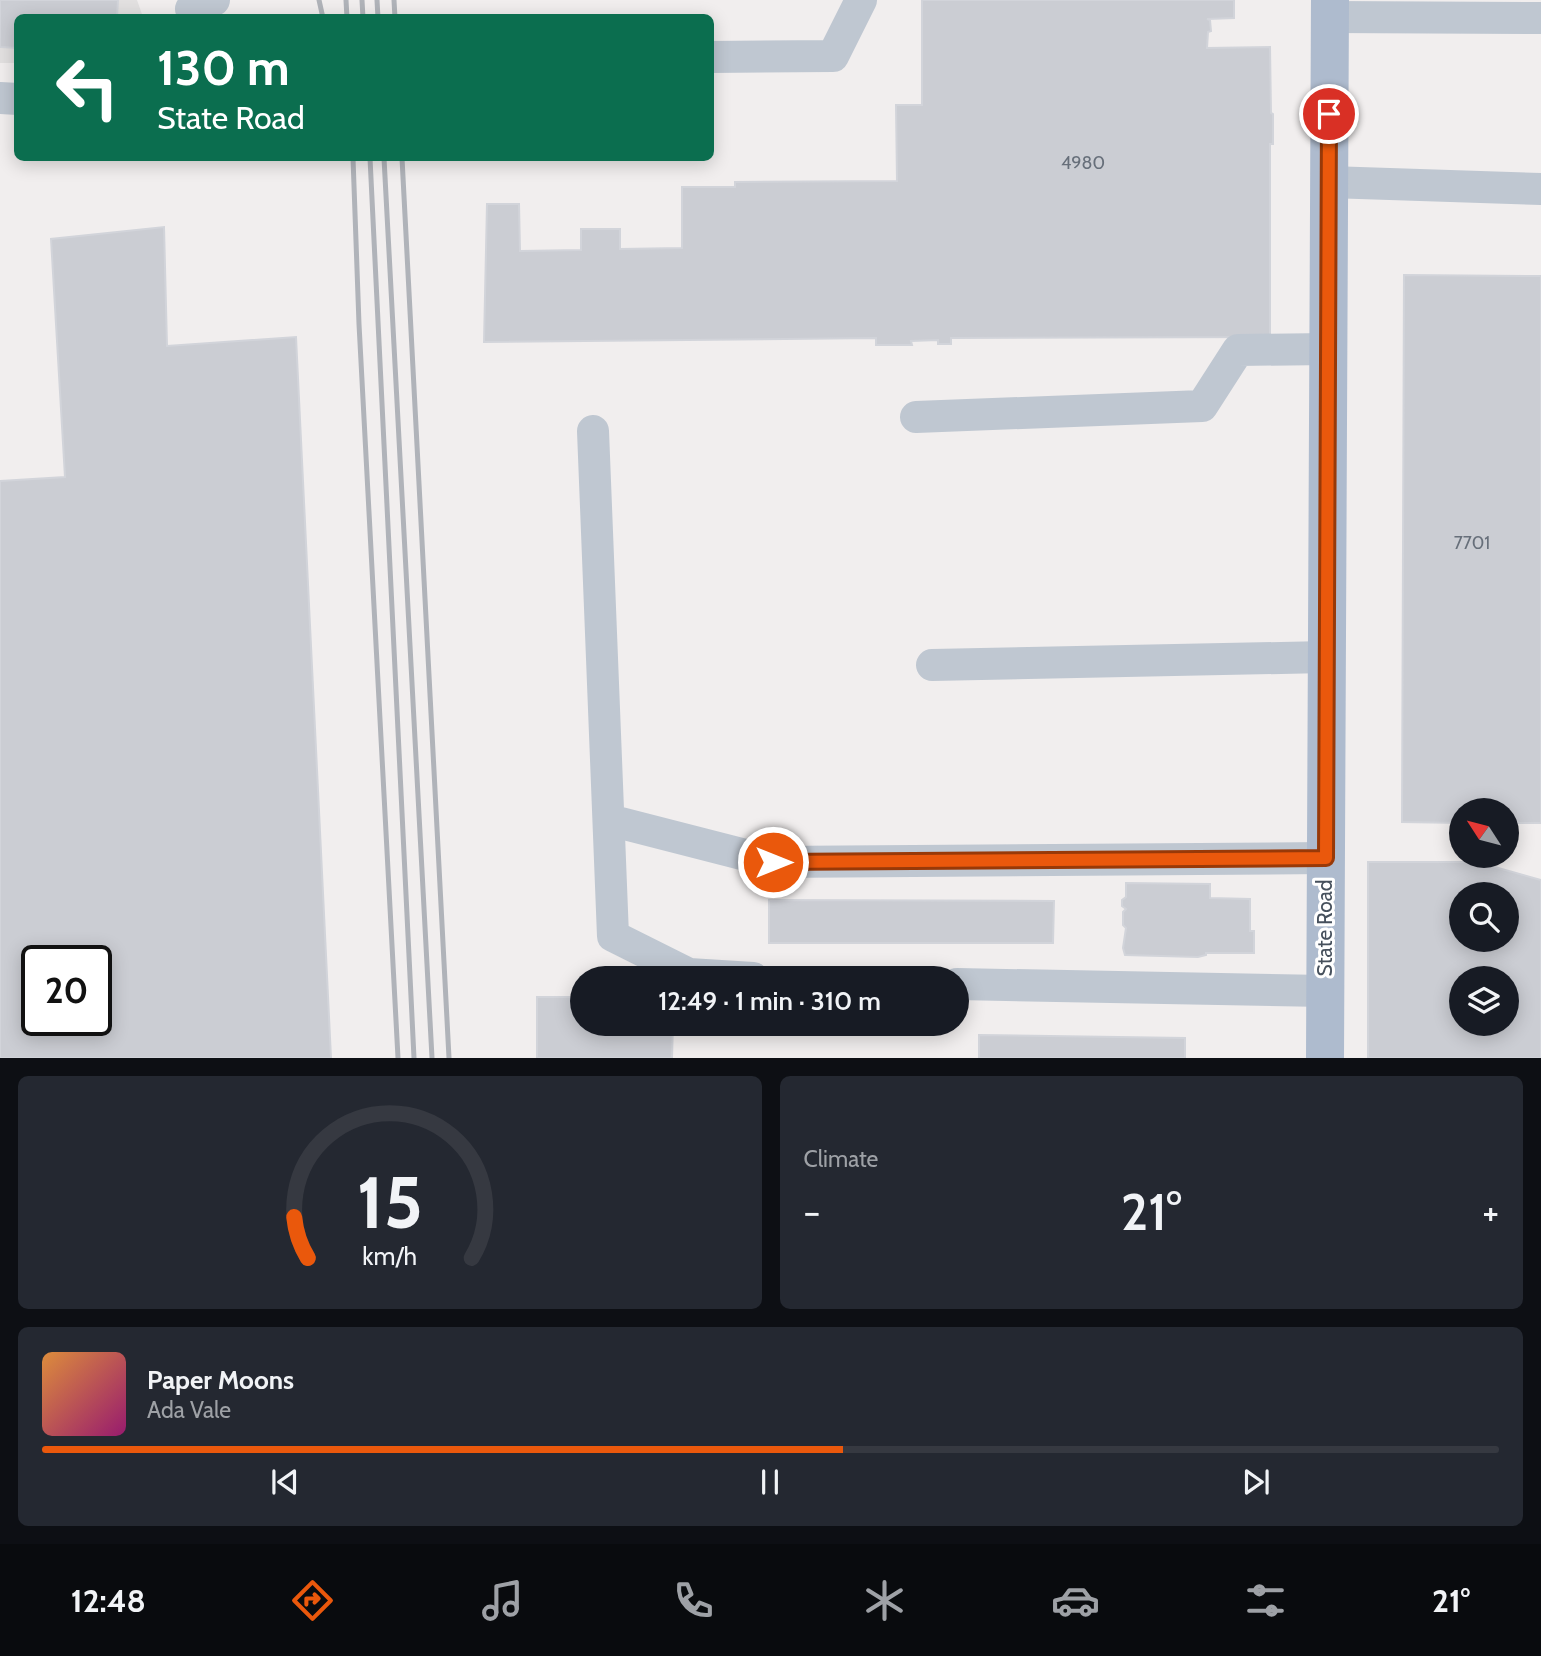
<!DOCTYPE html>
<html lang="en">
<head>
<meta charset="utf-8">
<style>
	:root { --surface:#171b24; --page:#242831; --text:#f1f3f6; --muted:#9ea1a6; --line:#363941; --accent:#ea580c }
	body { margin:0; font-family:Cabin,sans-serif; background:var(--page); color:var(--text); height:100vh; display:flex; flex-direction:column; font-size:26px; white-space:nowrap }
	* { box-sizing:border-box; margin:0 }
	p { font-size:23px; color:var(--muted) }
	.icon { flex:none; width:38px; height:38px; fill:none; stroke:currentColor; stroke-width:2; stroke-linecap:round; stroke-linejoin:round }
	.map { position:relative; height:1058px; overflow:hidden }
	.details { display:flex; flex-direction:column; gap:18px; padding:18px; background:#0d0f14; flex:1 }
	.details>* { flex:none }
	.hud { position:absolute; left:14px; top:14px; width:700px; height:147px; border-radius:10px; box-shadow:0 4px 18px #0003; background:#0b6e4f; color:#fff; overflow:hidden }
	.needle { width:46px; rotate:306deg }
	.controls { position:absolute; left:1449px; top:798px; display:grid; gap:14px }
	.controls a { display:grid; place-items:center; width:70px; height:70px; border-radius:50%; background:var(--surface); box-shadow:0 4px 18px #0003; font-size:35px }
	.speed { position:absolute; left:21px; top:945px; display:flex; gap:14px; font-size:35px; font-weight:700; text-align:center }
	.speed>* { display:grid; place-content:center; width:91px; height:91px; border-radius:50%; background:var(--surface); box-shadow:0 4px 18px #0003; line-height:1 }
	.speed .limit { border:4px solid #111; border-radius:10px; background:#fff; color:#111 }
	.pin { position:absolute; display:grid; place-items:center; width:60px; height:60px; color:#fff; margin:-30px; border:4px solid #fff; border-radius:50%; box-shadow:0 2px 7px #0007 }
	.me { position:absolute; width:77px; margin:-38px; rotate:90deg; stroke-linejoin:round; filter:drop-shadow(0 0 5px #0008) }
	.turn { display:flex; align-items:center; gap:24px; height:147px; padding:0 28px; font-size:32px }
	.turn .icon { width:91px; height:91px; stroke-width:2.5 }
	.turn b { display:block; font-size:49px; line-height:60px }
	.big { font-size:52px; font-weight:600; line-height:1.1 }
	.details .tile { flex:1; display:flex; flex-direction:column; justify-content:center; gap:10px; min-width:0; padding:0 24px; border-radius:10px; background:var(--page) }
	.details .dial { align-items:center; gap:0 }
	.dial svg { height:182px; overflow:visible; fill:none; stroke:var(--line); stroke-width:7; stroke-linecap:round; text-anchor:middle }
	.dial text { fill:var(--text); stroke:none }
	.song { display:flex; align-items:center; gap:21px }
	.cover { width:84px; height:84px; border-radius:10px; background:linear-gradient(135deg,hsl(30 70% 55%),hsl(320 70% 35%)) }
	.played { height:7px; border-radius:4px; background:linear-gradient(90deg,var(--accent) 55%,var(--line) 55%) }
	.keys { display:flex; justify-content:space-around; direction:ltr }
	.heat { display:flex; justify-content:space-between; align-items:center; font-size:38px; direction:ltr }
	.details .tiles { flex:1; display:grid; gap:18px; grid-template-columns:1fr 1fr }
	.tile:last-child { grid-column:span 2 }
	.trip { position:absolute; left:570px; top:966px; width:399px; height:70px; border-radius:35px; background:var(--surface); box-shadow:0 4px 18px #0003; font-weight:600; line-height:70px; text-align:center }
	.tabs { display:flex; height:112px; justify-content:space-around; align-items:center; background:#090b0e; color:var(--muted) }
	.tabs .icon { width:49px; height:49px }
	.tabs .on { color:var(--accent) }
	.tabs b { font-size:32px; color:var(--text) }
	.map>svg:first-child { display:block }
</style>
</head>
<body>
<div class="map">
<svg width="1541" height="1058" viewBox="0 0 1541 1058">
	<rect width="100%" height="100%" fill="#f1eeee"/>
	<!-- education -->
	<path fill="#e2e0e0" d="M0 0H137L143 17 18 18 17 63H0Z"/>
	<!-- building -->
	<path fill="#cbcdd3" stroke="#d2d4da" stroke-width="2" fill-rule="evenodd" d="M0 0H118L117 18H18V48L0 47Z
		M922 0H1234V18L1207 19 1210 20 1211 31 1208 32 1207 48 1270 47 1271 113 1273 114V144H1270V337L951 338V344H938V340L911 341 912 345H876V338L484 342 487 204H519L520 251 581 250V229H620V249L682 248V187H735V182L897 181 896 105H922Z
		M164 227 167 346 296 337 331 1058H0V481L65 477 51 239ZM37 961H96V1020H37Z
		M1404 275 1541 276V823H1507V810H1461V823L1402 822Z
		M1368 862H1477L1541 880V1058H1368ZM1461 894H1507V940H1461ZM1461 978H1507V1024H1461Z
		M1126 883 1210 884V898L1250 899V931H1254V953H1206V955L1198 957 1125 955 1123 948 1126 928 1123 925V912L1126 909 1122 906V900L1126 897Z
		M769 900 1054 901 1053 943H769Z
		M537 997H583V1024H673L672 1058H537Z
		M979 1035 1185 1038V1058H979Z"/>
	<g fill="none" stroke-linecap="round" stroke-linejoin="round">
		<!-- minor -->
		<path stroke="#bfc7d1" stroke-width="32" d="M191 9 214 0
			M1330 17 1541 18
			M710 57 833 56 861 0
			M0 98 18 99
			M1329 182 1541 189
			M916 417 1202 406 1238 350 1328 349
			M593 431 613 936 689 974 753 978
			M932 665 1326 657
			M609 820 773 862 1326 858
			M957 984 1325 991"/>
		<!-- major -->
		<path stroke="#aebbce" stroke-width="38" d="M1325 1058 1330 0"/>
		<!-- rail -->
		<path stroke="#b0b3b9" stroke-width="5" d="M319 0 323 18
			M346 0 347 18
			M362 0 363 18
			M377 0 378 18
			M394 0 395 18
			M353 158 359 324 398 1058
			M370 158 414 1058
			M384 158 432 1058
			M402 158 449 1058"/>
	</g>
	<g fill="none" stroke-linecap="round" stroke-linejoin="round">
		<!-- route casing -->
		<g stroke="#983908" stroke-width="18">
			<path id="route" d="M773 862 1326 858 1329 114"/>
		</g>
		<!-- route -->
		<use href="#route" stroke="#ea580c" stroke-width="12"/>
	</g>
	<g text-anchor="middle" stroke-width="6" stroke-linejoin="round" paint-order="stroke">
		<!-- number labels -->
		<g font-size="18" fill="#676f7a">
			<text x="1083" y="169">4980</text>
			<text x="1472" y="549">7701</text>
		</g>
		<!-- street labels -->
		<g font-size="21" fill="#46505c" stroke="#fff">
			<text transform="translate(1325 928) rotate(-90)" y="7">State Road</text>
		</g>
	</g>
</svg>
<div class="controls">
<a><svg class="needle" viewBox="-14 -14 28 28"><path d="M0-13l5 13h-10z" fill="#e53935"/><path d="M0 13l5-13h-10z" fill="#9ea1a6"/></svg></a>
<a><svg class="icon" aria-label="search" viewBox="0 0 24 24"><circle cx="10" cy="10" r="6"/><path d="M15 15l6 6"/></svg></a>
<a><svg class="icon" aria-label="layers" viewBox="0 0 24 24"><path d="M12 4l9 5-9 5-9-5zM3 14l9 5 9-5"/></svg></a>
</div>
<div class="speed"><div class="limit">20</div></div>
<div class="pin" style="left:1329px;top:114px;background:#d93025"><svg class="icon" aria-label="arrive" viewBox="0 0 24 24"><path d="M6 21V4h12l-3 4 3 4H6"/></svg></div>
<svg class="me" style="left:773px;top:862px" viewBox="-20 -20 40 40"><circle r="17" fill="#ea580c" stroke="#fff" stroke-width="3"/><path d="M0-11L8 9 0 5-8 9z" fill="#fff"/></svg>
<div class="trip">12:49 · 1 min · 310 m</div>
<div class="hud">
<div class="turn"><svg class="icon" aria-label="left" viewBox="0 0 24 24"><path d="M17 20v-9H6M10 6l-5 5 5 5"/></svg><div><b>130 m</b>State Road</div></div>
</div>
</div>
<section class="details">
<div class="tiles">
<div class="tile dial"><svg viewBox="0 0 100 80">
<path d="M14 69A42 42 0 1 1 86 69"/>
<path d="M14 69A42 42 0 0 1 8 51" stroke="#ea580c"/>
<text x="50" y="56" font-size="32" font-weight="700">15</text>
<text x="50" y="72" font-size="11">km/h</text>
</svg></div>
<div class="tile"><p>Climate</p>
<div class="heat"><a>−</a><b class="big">21°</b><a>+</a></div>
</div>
<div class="tile">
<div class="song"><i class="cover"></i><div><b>Paper Moons</b><p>Ada Vale</p></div></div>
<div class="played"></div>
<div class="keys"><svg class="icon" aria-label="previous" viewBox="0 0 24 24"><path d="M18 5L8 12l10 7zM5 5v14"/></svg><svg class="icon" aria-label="pause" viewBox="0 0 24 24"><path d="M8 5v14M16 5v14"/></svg><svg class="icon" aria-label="next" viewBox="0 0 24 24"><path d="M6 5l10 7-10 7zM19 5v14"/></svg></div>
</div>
</div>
</section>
<nav class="tabs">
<b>12:48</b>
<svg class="icon on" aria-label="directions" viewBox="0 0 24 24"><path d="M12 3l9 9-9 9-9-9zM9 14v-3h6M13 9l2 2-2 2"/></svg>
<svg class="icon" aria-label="music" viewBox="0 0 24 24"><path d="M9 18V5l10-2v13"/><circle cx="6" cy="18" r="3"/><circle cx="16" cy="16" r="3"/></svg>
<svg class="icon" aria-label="phone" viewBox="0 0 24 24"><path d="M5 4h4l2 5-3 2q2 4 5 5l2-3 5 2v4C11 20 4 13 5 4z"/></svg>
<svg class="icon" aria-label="climate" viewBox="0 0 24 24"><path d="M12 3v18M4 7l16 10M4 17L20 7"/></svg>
<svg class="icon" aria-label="car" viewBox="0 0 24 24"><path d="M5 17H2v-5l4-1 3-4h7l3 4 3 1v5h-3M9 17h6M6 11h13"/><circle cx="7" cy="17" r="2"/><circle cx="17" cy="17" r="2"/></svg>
<svg class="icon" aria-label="filters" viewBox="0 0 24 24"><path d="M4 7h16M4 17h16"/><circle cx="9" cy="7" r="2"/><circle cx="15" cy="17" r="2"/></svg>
<b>21°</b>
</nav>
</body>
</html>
